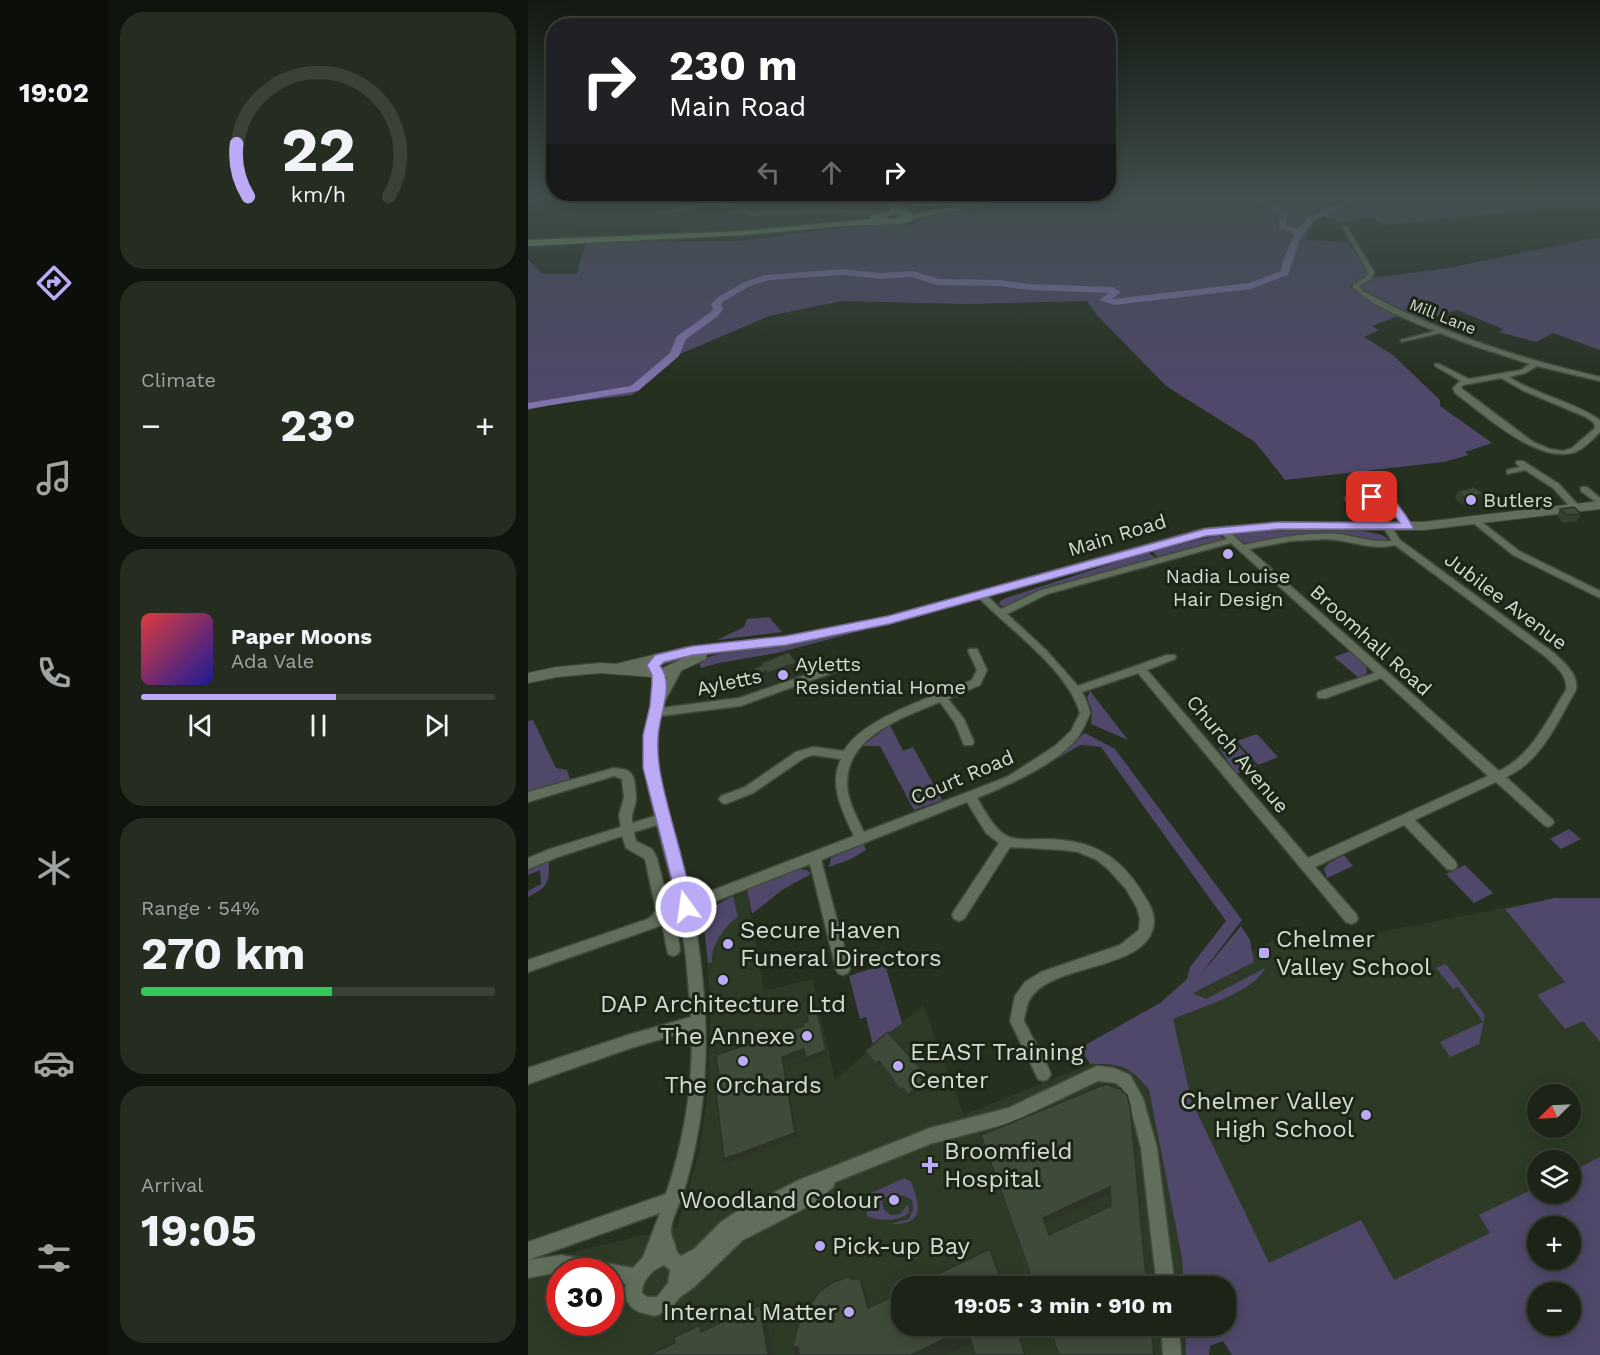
<!DOCTYPE html>
<html lang="en">
<head>
<meta charset="utf-8">
<style>
	:root { --surface:#1c2417; --page:#252c20; --text:#f1f3f6; --muted:#a0a4a1; --line:#3a4136; --accent:#bbaaf6 }
	body { margin:0; font-family:"Work Sans",sans-serif; background:var(--page); color:var(--text); height:100vh; display:flex; flex-direction:column; font-size:22px; white-space:nowrap }
	* { box-sizing:border-box; margin:0 }
	p { font-size:20px; color:var(--muted) }
	.icon { flex:none; width:33px; height:33px; fill:none; stroke:currentColor; stroke-width:2; stroke-linecap:round; stroke-linejoin:round }
	.map { position:relative; flex:1; overflow:hidden }
	.panel { display:flex; flex-direction:column; gap:12px; padding:12px; background:#0f140d; width:420px }
	.panel>* { flex:none }
	.guide { position:absolute; left:18px; top:18px; width:570px; height:183px; border-radius:24px; box-shadow:0 3px 15px #0003,0 0 0 2px var(--line); background:#202124; color:#fff; overflow:hidden }
	.needle { width:39px; rotate:246deg }
	.controls { position:absolute; left:999px; top:1084px; display:grid; gap:12px }
	.controls a { display:grid; place-items:center; width:54px; height:54px; border-radius:50%; background:var(--surface); box-shadow:0 3px 15px #0003,0 0 0 2px var(--line); font-size:30px }
	.speed { position:absolute; left:18px; top:1258px; display:flex; gap:12px; font-size:30px; font-weight:700; text-align:center }
	.speed>* { display:grid; place-content:center; width:78px; height:78px; border-radius:50%; background:var(--surface); box-shadow:0 3px 15px #0003,0 0 0 2px var(--line); line-height:1 }
	.speed .limit { border:9px solid #d22; background:#fff; color:#111 }
	.pin { position:absolute; display:grid; place-items:center; width:51px; height:51px; color:#fff; margin:-26px; border-radius:12px; box-shadow:0 3px 9px #0006 }
	.me { position:absolute; width:66px; margin:-33px; rotate:346deg; stroke-linejoin:round; filter:drop-shadow(0 0 4px #0008) }
	.turn { display:flex; align-items:center; gap:21px; height:126px; padding:0 24px; font-size:27px }
	.turn .icon { width:78px; height:78px; stroke-width:2.5 }
	.turn b { display:block; font-size:42px; line-height:51px }
	.lanes { display:flex; align-items:center; height:57px; padding:0 24px; background:#0003; justify-content:center; gap:30px; direction:ltr }
	.lanes .off { opacity:.35 }
	.big { font-size:45px; font-weight:700; line-height:1.1 }
	.panel .widget { flex:1; display:flex; flex-direction:column; justify-content:center; gap:9px; min-width:0; padding:0 21px; border-radius:24px; background:var(--page) }
	.panel .dial { align-items:center; gap:0 }
	.dial svg { height:156px; overflow:visible; fill:none; stroke:var(--line); stroke-width:7; stroke-linecap:round; text-anchor:middle }
	.dial text { fill:var(--text); stroke:none }
	.song { display:flex; align-items:center; gap:18px }
	.cover { width:72px; height:72px; border-radius:9px; background:linear-gradient(135deg,hsl(0 70% 55%),hsl(240 70% 35%)) }
	.played { height:6px; border-radius:3px; background:linear-gradient(90deg,var(--accent) 55%,var(--line) 55%) }
	.keys { display:flex; justify-content:space-around; direction:ltr }
	.heat { display:flex; justify-content:space-between; align-items:center; font-size:33px; direction:ltr }
	.charge { height:9px; border-radius:4px; background:linear-gradient(90deg,#34c759 54%,var(--line) 0) }
	.trip { position:absolute; left:363px; top:1276px; width:345px; height:60px; border-radius:24px; background:var(--surface); box-shadow:0 3px 15px #0003,0 0 0 2px var(--line); font-weight:700; line-height:60px; text-align:center }
	main { display:flex; flex:1; min-height:0 }
	.tab-bar { display:flex; flex-direction:column; width:108px; justify-content:space-around; align-items:center; background:#0b0e09; color:var(--muted) }
	.tab-bar .icon { width:42px; height:42px }
	.tab-bar .on { color:var(--accent) }
	.tab-bar b { font-size:27px; color:var(--text) }
	.map>svg:first-child { display:block }
</style>
</head>
<body>
<main>
<nav class="tab-bar">
<b>19:02</b>
<svg class="icon on" aria-label="directions" viewBox="0 0 24 24"><path d="M12 3l9 9-9 9-9-9zM9 14v-3h6M13 9l2 2-2 2"/></svg>
<svg class="icon" aria-label="music" viewBox="0 0 24 24"><path d="M9 18V5l10-2v13"/><circle cx="6" cy="18" r="3"/><circle cx="16" cy="16" r="3"/></svg>
<svg class="icon" aria-label="phone" viewBox="0 0 24 24"><path d="M5 4h4l2 5-3 2q2 4 5 5l2-3 5 2v4C11 20 4 13 5 4z"/></svg>
<svg class="icon" aria-label="climate" viewBox="0 0 24 24"><path d="M12 3v18M4 7l16 10M4 17L20 7"/></svg>
<svg class="icon" aria-label="car" viewBox="0 0 24 24"><path d="M5 17H2v-5l4-1 3-4h7l3 4 3 1v5h-3M9 17h6M6 11h13"/><circle cx="7" cy="17" r="2"/><circle cx="17" cy="17" r="2"/></svg>
<svg class="icon" aria-label="filters" viewBox="0 0 24 24"><path d="M4 7h16M4 17h16"/><circle cx="9" cy="7" r="2"/><circle cx="15" cy="17" r="2"/></svg>
</nav>
<section class="panel">
<div class="widget dial"><svg viewBox="0 0 100 80">
<path d="M14 69A42 42 0 1 1 86 69"/>
<path d="M14 69A42 42 0 0 1 8 42" stroke="#bbaaf6"/>
<text x="50" y="56" font-size="32" font-weight="700">22</text>
<text x="50" y="72" font-size="11">km/h</text>
</svg></div>
<div class="widget"><p>Climate</p>
<div class="heat"><a>−</a><b class="big">23°</b><a>+</a></div>
</div>
<div class="widget">
<div class="song"><i class="cover"></i><div><b>Paper Moons</b><p>Ada Vale</p></div></div>
<div class="played"></div>
<div class="keys"><svg class="icon" aria-label="previous" viewBox="0 0 24 24"><path d="M18 5L8 12l10 7zM5 5v14"/></svg><svg class="icon" aria-label="pause" viewBox="0 0 24 24"><path d="M8 5v14M16 5v14"/></svg><svg class="icon" aria-label="next" viewBox="0 0 24 24"><path d="M6 5l10 7-10 7zM19 5v14"/></svg></div>
</div>
<div class="widget"><p>Range · 54%</p><b class="big">270 km</b><div class="charge"></div></div>
<div class="widget"><p>Arrival</p><b class="big">19:05</b></div>
</section>
<div class="map">
<svg width="1072" height="1355" viewBox="0 0 1072 1355">
	<rect width="100%" height="100%" fill="#25301f"/>
	<!-- built -->
	<path fill="#2d3b26" fill-rule="evenodd" d="M111 195H291L301 209H340V218L251 228 158 233 143 228 130 229 115 226 70 230 39 222 28 212 31 207 55 202Z
		M219 891 236 991 284 979 307 1080 395 1005 436 1115 562 1064 593 1066 609 1074 621 1090 654 1258 656 1287H374V1326H657L658 1355H0V1263L149 1227 171 1153 180 1091 183 1005 175 917 183 908ZM32 1272H82V1323H32Z
		M1027 898H1072V1355H724L645 1019 658 990 744 941 759 950ZM1010 1095H1042V1128H1010ZM1010 1161H1042V1194H1010ZM1010 1227H1042V1260H1010ZM1010 1293H1042V1326H1010Z"/>
	<!-- green -->
	<path fill="#4f486a" fill-rule="evenodd" d="M500 195H1072V209L1029 207 856 225 844 218 812 222 796 216 789 217 777 240 820 242 840 274 822 286 832 294 873 315 844 326 851 330 836 337 865 355 912 400V406L964 443 937 452 941 455 916 462 757 480 727 442 638 386 569 315 559 301 437 304 314 301 241 316 152 354 104 395 25 404 0 410V259L14 274H49L58 242 212 241 340 224 370 225 384 224 402 215 445 210Z
		M1072 237V350L1025 333 1008 342 971 332 975 329 929 310 895 320 840 294 832 286 845 278 920 268Z
		M735 529C757 529 848 525 860 539L858 543 800 535H763L718 544 704 534V532Z
		M691 535 696 539 630 557 624 551Z
		M619 552 628 558 515 590 477 607 471 605 472 601 478 598Z
		M241 617 254 632 189 640 216 627 219 619Z
		M367 622 249 653 191 663 173 668 170 660 194 653 278 641Z
		M822 651 838 666 839 673 831 678 806 657Z
		M562 691 600 740 563 724 564 711 559 698Z
		M5 720 28 768 39 770 43 782 0 794V721Z
		M362 725 375 751 385 747 414 800 386 810 352 746H334Z
		M557 733 587 749 714 920 670 978 713 926 722 940 726 962 665 993 678 999 737 968C725 993 670 1008 645 1019L664 1102 741 1263 833 1220 866 1280 962 1233 951 1215 1009 1187 1010 1194H1042L1043 1172 1072 1157V1355H704L695 1341 682 1346 681 1355H658L657 1326H698V1287H656L654 1258 621 1090C602 1065 592 1064 562 1064L552 1048 632 1003 659 979 662 967 698 921 573 747 552 745 504 774ZM1010 1227H1042V1260H1010ZM1010 1293H1042V1326H1010Z
		M729 734 750 757 730 765 709 741Z
		M707 742 728 766 708 774 691 748Z
		M1041 829 1053 839 1033 849 1022 839Z
		M335 843 338 850 323 859 301 867 303 858Z
		M816 855 825 866 799 878 796 869 801 863Z
		M19 862H21C21 885 20 886 0 897V891L13 884 12 870 0 875V870Z
		M937 865 965 893 946 903 918 874Z
		M270 869 279 870 283 874 254 890 224 914 219 889Z
		M205 896 210 917C197 925 182 947 184 962L180 963 175 917 183 908Z
		M1027 898H1072V1042L1055 1021 1037 1029 1009 995 1037 982 977 909Z
		M357 964 374 1023 345 1045 338 1017 332 1019 321 976Z
		M918 964 957 1015 951 1044 922 1057 912 1042 955 1022 930 987 925 989 908 968Z
		M376 1178 383 1182C393 1207 396 1225 363 1224L381 1219 385 1209 384 1200C374 1194 368 1194 357 1197L354 1202 356 1210 363 1215 372 1214 380 1204 381 1213C370 1221 352 1222 339 1216L337 1196Z"/>
	<!-- water -->
	<path fill="#7f73ac" d="M380 195H475C446 206 416 206 386 206Z"/>
	<g fill="none" stroke-linecap="round" stroke-linejoin="round">
		<!-- river -->
		<path fill="#7f73ac" fill-rule="evenodd" d="M728 195H738L734 198 746 200 748 207 760 213 758 226 770 229 780 217 830 195H841L786 221 773 237 760 275 723 289 586 305 571 300 581 293 502 290 472 286 409 285 384 277 352 279 314 275 241 280 222 286 196 301 193 304 195 309 190 316 158 339 151 356 110 391 0 409V403L103 386 142 353 149 336 183 312 185 309 183 304 190 297 216 282 237 275 314 269 352 273 385 271 410 279 472 280 502 284 585 287 593 292 584 299H586L721 283 753 271 755 260 767 233 751 229 752 214 742 210 740 204 727 202 725 198Z
			M936 195H960L956 197Z"/>
		<!-- minor casing -->
		<g stroke="#414b3c" stroke-width="3">
			<path id="minor" d="M191 201 225 212 297 210 356 211 359 213 356 215 297 212 225 216 191 204 133 214 130 212Z
				M814 226 819 227 846 272 844 278 831 286 835 291C910 332 989 358 1072 377V381L1009 366 997 373 981 377C1009 395 1044 401 1072 420V432C1065 439 1056 449 1047 452 1010 465 956 414 927 393L925 388 931 382 933 381 907 366V364H911L941 379 993 370 1002 364 946 346 912 333 873 342V340L907 331C881 320 844 307 825 287V285L839 276 840 272ZM973 378 996 391 1058 417 1066 423 1067 428 1044 448 1035 451 1022 449 1005 442 933 388 935 385Z
				M989 461H995L1031 484 1051 506V510H1045L1025 488 997 470 979 474V470L992 467 988 463Z
				M1053 487H1059L1072 498V505L1053 491Z
				M821 495C858 494 864 496 884 527L883 529H877C868 515 860 501 842 500 834 500 826 501 818 500L817 498Z
				M947 517 991 551 1072 591V598L985 555 944 522V518Z
				M859 524 862 525 872 540 1026 653C1036 663 1051 674 1048 690 1029 722 1014 761 978 777L1024 819 1026 822 1024 825 1020 827 1016 825 968 782 887 820 927 861 929 865 927 869 923 870 919 869 876 825 787 867 828 914 830 918 828 922 823 924 818 922 610 673 554 692 558 700 562 713C559 720 556 728 552 734 534 762 479 786 449 798 457 811 466 830 481 837 491 841 505 839 517 839 559 840 586 851 610 886 617 897 627 910 626 923 620 977 505 959 498 1011 497 1014 496 1017 496 1021 497 1024 501 1029 502 1033 509 1046 517 1060 523 1074L520 1079 515 1081 510 1079 482 1021 487 996 497 982 513 972 592 945 611 930 612 919 609 908 598 889 579 868 569 860 550 852 535 850 482 847 436 919 431 921 426 919 424 915 426 911 471 843 458 833 439 802 293 860 322 969 320 973 315 975 310 973 308 969 282 864 165 910C182 1009 185 1100 154 1197 151 1205 142 1223 143 1231 143 1236 146 1241 147 1245 148 1250 149 1253 153 1256L166 1249 193 1222 208 1212 271 1180 402 1128 480 1108 569 1066 586 1068 602 1075 615 1098 629 1148 647 1287H629L613 1148 601 1101 594 1088 588 1083 570 1081 482 1123 402 1144 307 1182 305 1187 287 1203 215 1240 166 1287 152 1297 142 1309 127 1316 111 1312 103 1307 99 1301 96 1294 98 1284 82 1281V1272H32L0 1278V1260L34 1255 105 1268 115 1257 132 1213 0 1260V1242L138 1194C156 1141 165 1086 164 1030L103 1048 0 1084V1068L103 1034 163 1017 158 957 151 909 129 825 106 832 108 841 124 849 129 858 142 911 140 914 146 917 148 921 152 950 150 954 145 956 140 954 134 924 129 927 0 972V960L120 919 124 916 128 910 117 859 98 848 94 836 30 857 0 869V858L22 849 93 827 91 815 96 798 94 779 86 776 0 802V792L86 768C98 769 105 770 107 784 107 788 108 794 108 799 107 808 103 813 104 823L127 816 120 786 116 756 127 670H135L136 673V684L145 667 149 665 154 669 133 708 211 698 310 664H318L319 666 318 668 212 706 132 716C121 787 148 834 162 899L326 836C315 812 300 785 313 759L285 755 276 758 225 793 197 804 193 802 191 799 193 796 217 787 268 752 285 747 316 751C335 717 409 696 444 680L449 670 440 651 441 649H449L459 670 452 685 420 699 436 719 446 742 444 745H436L427 723 412 702C371 719 311 739 320 793 323 807 330 820 336 832L479 777 527 746 543 731 552 713C539 669 482 630 451 598L449 596 451 594H457L473 609 513 590 699 539 690 530 694 527 697 528 716 545C746 538 779 532 810 534 828 536 844 543 862 541H864L855 527ZM798 539C821 540 845 551 867 545L1018 657C1028 667 1040 675 1038 690 1019 720 1004 755 971 771L721 549 762 541ZM703 543 847 673 790 692 789 695 790 698H798L853 678 960 776 780 858 619 670 647 659 648 657 647 655H639L550 686 518 650 479 614 519 594ZM136 1265 142 1270 140 1283 129 1297H119L114 1293C114 1280 124 1270 136 1265Z
				M633 1326H651L653 1355H635Z"/>
		</g>
		<!-- secondary casing -->
		<g stroke="#414b3c" stroke-width="2">
			<path id="secondary" d="M1072 501V509L896 530H751L678 536 361 624 258 646 179 654 178 659 137 678 72 673 29 677 0 683V673L29 667 72 663 88 664 158 647 258 636 360 616 677 528 751 522H896ZM158 657 135 668 123 667Z"/>
		</g>
		<!-- primary casing -->
		<g stroke="#414b3c" stroke-width="2">
			<path id="primary" d="M484 195H497L440 209 397 216 374 224 317 226 313 224 317 222 373 220 395 212Z"/>
		</g>
		<!-- trunk casing -->
		<g stroke="#414b3c" stroke-width="3">
			<path id="trunk" d="M359 195H367L368 205 384 213V217C376 224 367 224 357 222L217 235 0 246V240L217 231 342 219V216L363 210 360 206ZM367 214 376 215 366 219 356 217Z"/>
		</g>
		<!-- minor -->
		<use href="#minor" fill="#616e5b" fill-rule="evenodd"/>
		<!-- secondary -->
		<use href="#secondary" fill="#616e5b" fill-rule="evenodd"/>
		<!-- primary -->
		<use href="#primary" fill="#769a63" fill-rule="evenodd"/>
		<!-- trunk -->
		<use href="#trunk" fill="#7da866" fill-rule="evenodd"/>
	</g>
	<!-- wall -->
	<path fill="#364031" fill-rule="evenodd" d="M261 195H293L294 202 268 205Z
		M37 198 78 205 81 213 50 219 39 207Z
		M201 210 217 223 207 225 203 218Z
		M930 491 954 501 935 505 927 499Z
		M1032 509 1053 514 1049 521 1035 523 1029 516Z
		M233 663H269L272 675 243 685 242 683 233 687 229 680 226 668 234 665Z
		M337 1051 400 1077V1081L381 1098 376 1092 373 1094 352 1065 349 1067 338 1055Z
		M578 1084 619 1287H505L454 1142 453 1135ZM582 1193V1207L521 1235 517 1223Z
		M519 1326H623L626 1355H529Z"/>
	<!-- shaded-wall -->
	<path fill="#2c3428" d="M282 195H293L294 202 268 205 267 197Z
		M78 205 81 213 50 219 47 210Z
		M215 215 217 223 207 225 205 216Z
		M292 215V218L277 220 276 217Z
		M956 494 954 501 935 505 937 498Z
		M269 663 272 675 243 685 239 673Z
		M238 671 242 683 233 687 230 675Z
		M289 1010 299 1055 279 1062 278 1058Z
		M276 1049 278 1054 256 1062 269 1137 198 1163 196 1159 254 1057Z
		M351 1061 352 1065 349 1067 348 1064Z
		M400 1077V1081L381 1098 380 1095Z
		M582 1187V1193L515 1224V1218Z
		M332 1279 340 1295 347 1323 340 1308Z
		M232 1305 238 1313 245 1355H240Z
		M439 1328 443 1343 418 1355H383Z
		M270 1346 277 1355H268L264 1349Z"/>
	<!-- building -->
	<path fill="#3f4b39" stroke="#2c3428" stroke-width="1.5" fill-rule="evenodd" d="M56 195H69L78 205 47 210 37 198Z
		M265 195H282L267 197Z
		M210 208 215 215 205 216 201 210Z
		M285 212 292 215 276 217 273 213Z
		M944 486 956 494 937 498 930 491 943 488Z
		M1046 507 1053 514 1038 515 1032 509Z
		M261 652 269 663 239 673 238 671 230 675 226 668 234 665 233 663Z
		M289 1010 298 1050 278 1058 276 1049 254 1057 267 1133 196 1159 187 1085 192 1083 188 1055 275 1026V1023L280 1021 278 1013Z
		M360 1032 400 1077 380 1095 375 1088 373 1091 351 1061 348 1064 337 1051Z
		M578 1084 592 1089 599 1095 602 1106 619 1287H507L453 1135ZM582 1187 583 1206 521 1235 515 1218Z
		M462 1249 475 1287H383Z
		M323 1276V1279H332L340 1308 374 1292V1326H488L497 1355H447L439 1328 383 1355H271L270 1346 264 1349 272 1318 291 1292 306 1282Z
		M232 1305 240 1355H121L147 1343 146 1337 172 1325 173 1332Z
		M521 1326H623L626 1355H531Z"/>
	<!-- sky -->
	<linearGradient id="sky" x2="0" y2="1"><stop stop-color="#141a11"/><stop offset="0.51" stop-color="#404e4d"/><stop offset="1" stop-color="#404e4d" stop-opacity="0"/></linearGradient>
	<rect width="1072" height="385" fill="url(#sky)"/>
	<!-- route -->
	<path fill="#bbaaf6" stroke="#7a6ea0" stroke-width="1.5" d="M841 494C864 491 874 509 885 527L884 529H751L678 536 361 624 258 645 165 655 136 662 132 666C147 684 131 715 130 737 128 766 137 794 144 822 152 850 159 879 166 907L164 912 158 914 152 912 115 768V735L122 706 124 683V675L119 665 127 655 165 646 258 636 360 616 677 529 751 522 872 523C863 509 858 503 841 499Z"/>
	<!-- markers -->
	<g fill="#bbaaf6" stroke="#1c2616" stroke-width="2">
		<circle cx="943" cy="500" r="6"/>
		<circle cx="700" cy="554" r="6"/>
		<circle cx="255" cy="675" r="6"/>
		<circle cx="200" cy="944" r="6"/>
		<rect x="730" y="947" width="12" height="12" rx="3"/>
		<circle cx="195" cy="980" r="6"/>
		<circle cx="279" cy="1036" r="6"/>
		<circle cx="215" cy="1061" r="6"/>
		<circle cx="370" cy="1066" r="6"/>
		<circle cx="838" cy="1115" r="6"/>
		<path d="M399 1156h6v6h6v6h-6v6h-6v-6h-6v-6h6z"/>
		<circle cx="366" cy="1200" r="6"/>
		<circle cx="292" cy="1246" r="6"/>
		<circle cx="321" cy="1312" r="6"/>
	</g>
	<g text-anchor="middle" stroke-width="6" stroke-linejoin="round" paint-order="stroke">
		<!-- far-street labels -->
		<g font-size="16" fill="#d4dcd1" stroke="#1c2616">
			<text transform="translate(915 316) rotate(22)" y="6">Mill Lane</text>
		</g>
		<!-- poi labels -->
		<g font-size="20" fill="#d4dcd1" stroke="#1c2616" text-anchor="start">
			<text x="955" y="507">Butlers</text>
			<text x="700" y="583" text-anchor="middle">Nadia Louise<tspan x="700" dy="23">Hair Design</tspan></text>
			<text x="267" y="671">Ayletts<tspan x="267" dy="23">Residential Home</tspan></text>
		</g>
		<!-- street labels -->
		<g font-size="20" fill="#d4dcd1" stroke="#1c2616">
			<text transform="translate(589 535) rotate(-17)" y="7">Main Road</text>
			<text transform="translate(978 601) rotate(37)" y="7">Jubilee Avenue</text>
			<text transform="translate(843 640) rotate(42)" y="7">Broomhall Road</text>
			<text transform="translate(201 682) rotate(-12)" y="7">Ayletts</text>
			<text transform="translate(710 754) rotate(50)" y="7">Church Avenue</text>
			<text transform="translate(434 777) rotate(-23)" y="7">Court Road</text>
		</g>
		<!-- near-poi labels -->
		<g font-size="24" fill="#d4dcd1" stroke="#1c2616" text-anchor="start">
			<text x="212" y="938">Secure Haven<tspan x="212" dy="28">Funeral Directors</tspan></text>
			<text x="748" y="947">Chelmer<tspan x="748" dy="28">Valley School</tspan></text>
			<text x="195" y="1012" text-anchor="middle">DAP Architecture Ltd</text>
			<text x="267" y="1044" text-anchor="end">The Annexe</text>
			<text x="382" y="1060">EEAST Training<tspan x="382" dy="28">Center</tspan></text>
			<text x="215" y="1093" text-anchor="middle">The Orchards</text>
			<text x="826" y="1109" text-anchor="end">Chelmer Valley<tspan x="826" dy="28">High School</tspan></text>
			<text x="416" y="1159">Broomfield<tspan x="416" dy="28">Hospital</tspan></text>
			<text x="354" y="1208" text-anchor="end">Woodland Colour</text>
			<text x="304" y="1254">Pick-up Bay</text>
			<text x="309" y="1320" text-anchor="end">Internal Matter</text>
		</g>
	</g>
</svg>
<div class="controls">
<a><svg class="needle" viewBox="-14 -14 28 28"><path d="M0-13l5 13h-10z" fill="#e53935"/><path d="M0 13l5-13h-10z" fill="#a0a4a1"/></svg></a>
<a><svg class="icon" aria-label="layers" viewBox="0 0 24 24"><path d="M12 4l9 5-9 5-9-5zM3 14l9 5 9-5"/></svg></a>
<a>+</a>
<a>−</a>
</div>
<div class="speed"><div class="limit">30</div></div>
<div class="pin" style="left:844px;top:497px;background:#d93025"><svg class="icon" aria-label="arrive" viewBox="0 0 24 24"><path d="M6 21V4h12l-3 4 3 4H6"/></svg></div>
<svg class="me" style="left:158px;top:907px" viewBox="-20 -20 40 40"><circle r="17" fill="#bbaaf6" stroke="#fff" stroke-width="3"/><path d="M0-11L8 9 0 5-8 9z" fill="#fff"/></svg>
<div class="trip">19:05 · 3 min · 910 m</div>
<div class="guide">
<div class="turn"><svg class="icon" aria-label="right" viewBox="0 0 24 24"><path d="M7 20v-9h11M14 6l5 5-5 5"/></svg><div><b>230 m</b>Main Road</div></div>
<div class="lanes"><svg class="icon off" aria-label="left" viewBox="0 0 24 24"><path d="M17 20v-9H6M10 6l-5 5 5 5"/></svg><svg class="icon off" aria-label="ahead" viewBox="0 0 24 24"><path d="M12 20V5M6 11l6-6 6 6"/></svg><svg class="icon" aria-label="right" viewBox="0 0 24 24"><path d="M7 20v-9h11M14 6l5 5-5 5"/></svg></div>
</div>
</div>
</main>
</body>
</html>
